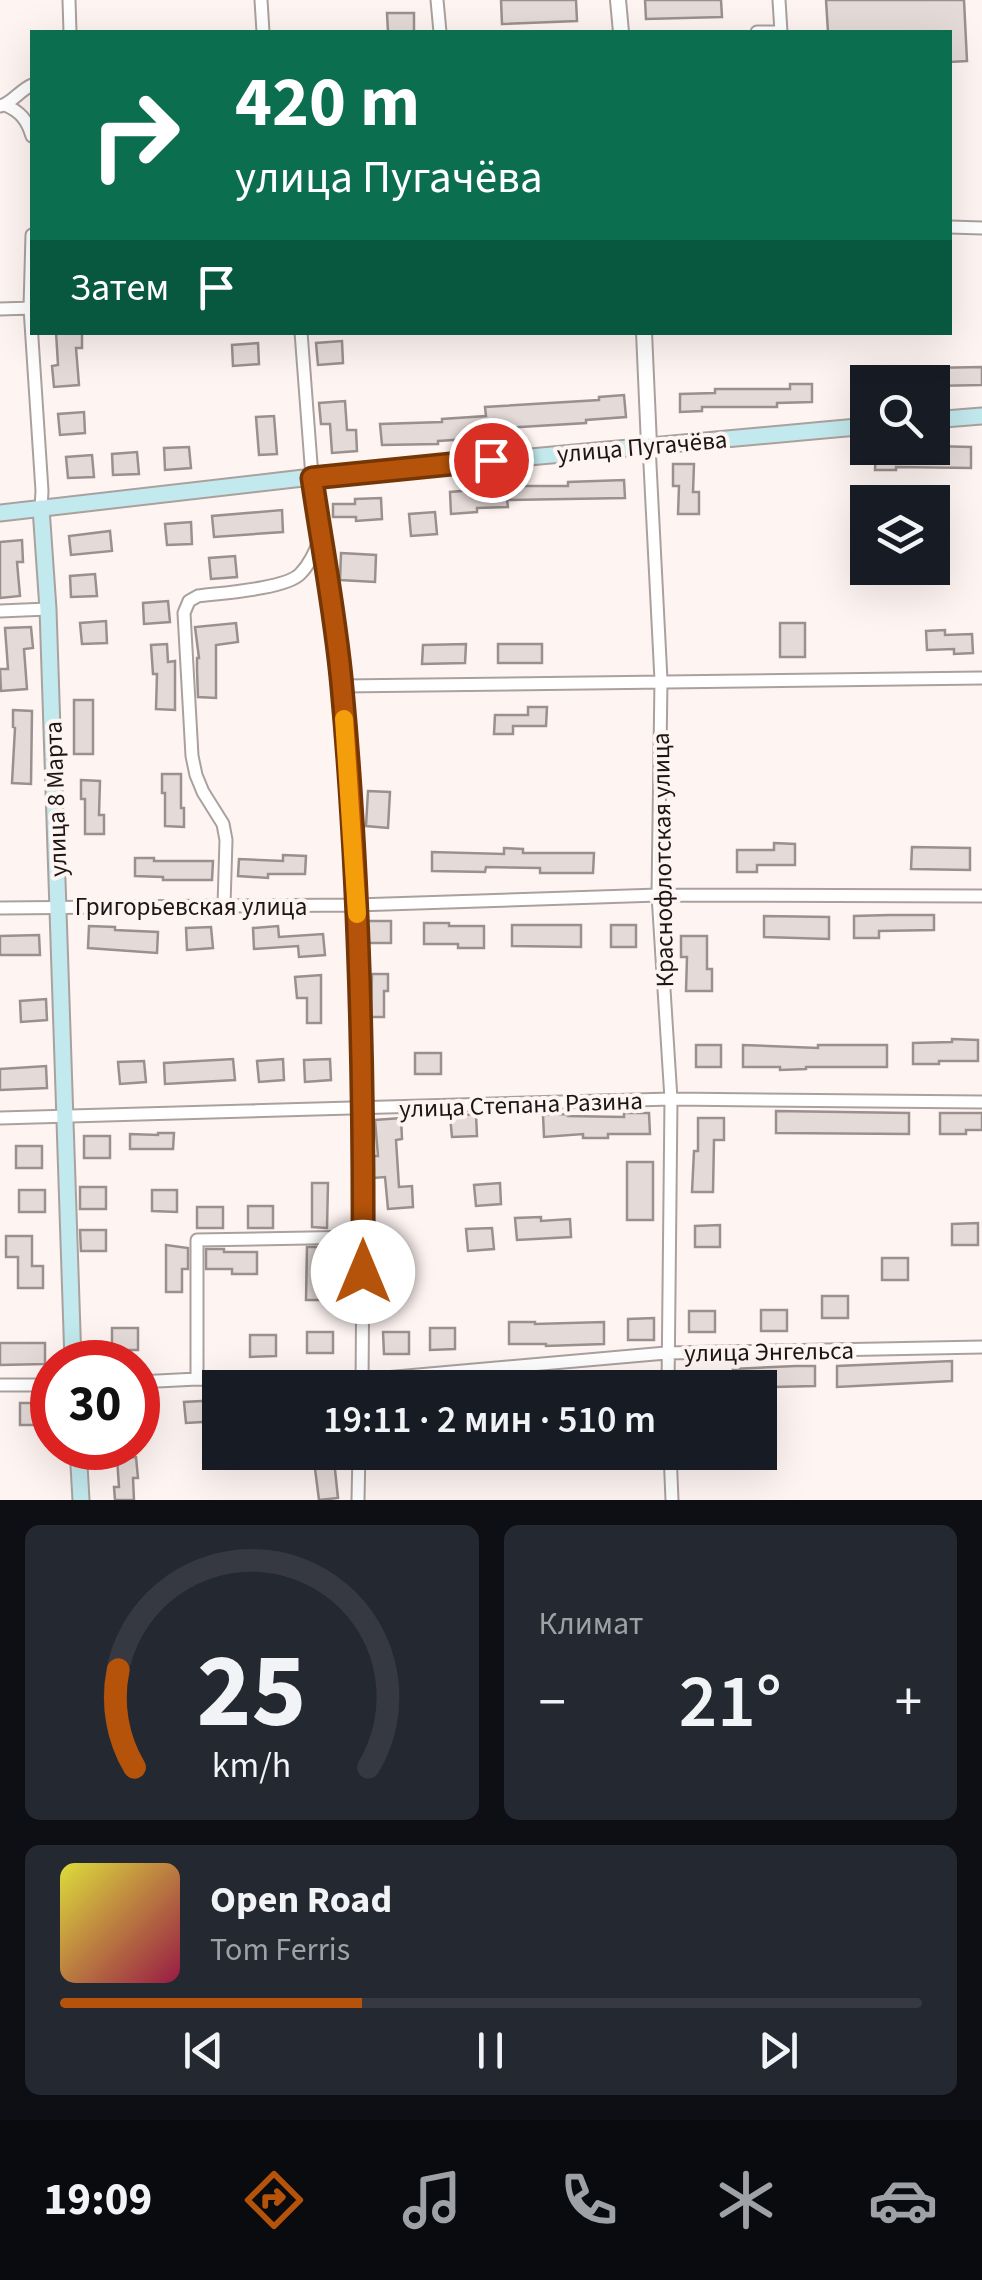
<!DOCTYPE html>
<html lang="ru">
<head>
<meta charset="utf-8">
<style>
	:root { --surface:#171b24; --page:#242831; --text:#f1f3f6; --muted:#9ea1a6; --line:#363941; --accent:#b45309 }
	body { margin:0; font-family:"Source Sans 3",sans-serif; background:var(--page); color:var(--text); height:100vh; display:flex; flex-direction:column; font-size:38px; white-space:nowrap }
	* { box-sizing:border-box; margin:0 }
	p { font-size:32px; color:var(--muted) }
	.icon { flex:none; width:55px; height:55px; fill:none; stroke:currentColor; stroke-width:2; stroke-linecap:round; stroke-linejoin:round }
	.map { position:relative; height:1500px; overflow:hidden }
	.sheet { display:flex; flex-direction:column; gap:25px; padding:25px; background:#0d0f14; flex:1 }
	.sheet>* { flex:none }
	.hud { position:absolute; left:30px; top:30px; width:922px; height:305px; border-radius:0px; box-shadow:0 10px 40px #0002; background:#0b6e4f; color:#fff; overflow:hidden }
	.tools { position:absolute; left:850px; top:365px; display:grid; gap:20px }
	.tools a { display:grid; place-items:center; width:100px; height:100px; border-radius:0px; background:var(--surface); box-shadow:0 10px 40px #0002; font-size:50px }
	.speed { position:absolute; left:30px; top:1340px; display:flex; gap:20px; font-size:50px; font-weight:700; text-align:center }
	.speed>* { display:grid; place-content:center; width:130px; height:130px; border-radius:50%; background:var(--surface); box-shadow:0 10px 40px #0002; line-height:1 }
	.speed .limit { border:15px solid #d22; background:#fff; color:#111 }
	.pin { position:absolute; display:grid; place-items:center; width:85px; height:85px; color:#fff; margin:-42px; border:5px solid #fff; border-radius:50%; box-shadow:0 2px 10px #0007 }
	.me { position:absolute; width:110px; margin:-55px; rotate:0deg; stroke-linejoin:round; filter:drop-shadow(0 0 8px #0008) }
	.turn { display:flex; align-items:center; gap:35px; height:210px; padding:0 40px; font-size:45px }
	.turn .icon { width:130px; height:130px; stroke-width:2.5 }
	.turn b { display:block; font-size:70px; line-height:85px }
	.then { display:flex; align-items:center; height:95px; padding:0 40px; background:#0003; gap:20px; font-size:38px }
	.big { font-size:75px; font-weight:600; line-height:1.1 }
	.sheet .card { flex:1; display:flex; flex-direction:column; justify-content:center; gap:15px; min-width:0; padding:0 35px; border-radius:15px; background:var(--page) }
	.sheet .dial { align-items:center; gap:0 }
	.dial svg { height:260px; overflow:visible; fill:none; stroke:var(--line); stroke-width:7; stroke-linecap:round; text-anchor:middle }
	.dial text { fill:var(--text); stroke:none }
	.song { display:flex; align-items:center; gap:30px }
	.cover { width:120px; height:120px; border-radius:15px; background:linear-gradient(135deg,hsl(60 70% 55%),hsl(340 70% 35%)) }
	.played { height:10px; border-radius:5px; background:linear-gradient(90deg,var(--accent) 35%,var(--line) 35%) }
	.keys { display:flex; justify-content:space-around; direction:ltr }
	.heat { display:flex; justify-content:space-between; align-items:center; font-size:55px; direction:ltr }
	.sheet .tiles { flex:1; display:grid; gap:25px; grid-template-columns:1fr 1fr }
	.card:last-child { grid-column:span 2 }
	.trip { position:absolute; left:202px; top:1370px; width:575px; height:100px; border-radius:0px; background:var(--surface); box-shadow:0 10px 40px #0002; font-weight:600; line-height:100px; text-align:center }
	.tabs { display:flex; height:160px; justify-content:space-around; align-items:center; background:#090b0e; color:var(--muted) }
	.tabs .icon { width:70px; height:70px }
	.tabs .selected { color:var(--accent) }
	.tabs b { font-size:45px; color:var(--text) }
	.map>svg:first-child { display:block }
</style>
</head>
<body>
<div class="map">
<svg width="982" height="1500" viewBox="0 0 982 1500">
	<rect width="100%" height="100%" fill="#fef4f2"/>
	<!-- building -->
	<path fill="#e4dad8" stroke="#9a908e" stroke-width="2.5" d="M501 0H576L577 21 502 24Z
		M645 0H721L722 17 646 19Z
		M826 0H964L967 61 950 62V32H828Z
		M387 13H414V32H388Z
		M56 332H82V348H76L79 385 54 387 52 366 58 365Z
		M342 341 343 363 318 365 316 343Z
		M258 343 259 364 233 366 232 345Z
		M982 367V385L932 386V382H929V368Z
		M790 384H812V402L777 403V407H702V411L680 412V394L715 393V389H790Z
		M624 395 626 417 586 420V423L469 430V439L438 441V444L382 445 380 424 442 422V419L486 416 485 407 599 400V397Z
		M345 401 347 430H356L357 451 332 453 330 424H321L319 403Z
		M84 412 85 433 60 435 58 414Z
		M274 416 277 454 259 455 256 417Z
		M932 446 971 447V468L896 467V470H875L876 448Z
		M189 447 191 468 165 470 164 448Z
		M137 452 139 474 113 475 112 454Z
		M92 455 94 477 68 478 66 457Z
		M673 464H694L693 492H699V514H678L679 486H673Z
		M624 480 625 498 507 500 508 507 477 508V512L451 514 450 492 520 486H568V482Z
		M381 498 382 519 356 521V517H333V504H355V499Z
		M282 510 283 532 214 537 212 516Z
		M435 512 437 534 411 536 409 514Z
		M191 522 192 544 167 545 165 524Z
		M110 531 112 551 71 555 69 536Z
		M22 540 23 562H17L20 596 0 598V542Z
		M341 553 376 555 375 582 340 580Z
		M235 556 237 577 211 579 209 558Z
		M95 574 97 596 71 597 70 576Z
		M168 601 170 622 144 624 143 603Z
		M106 621 107 643 82 644 80 623Z
		M236 623 238 642 216 645V698L198 697 197 670V658H199L195 627Z
		M780 623H805V657H780Z
		M31 627 33 648 24 649 27 689 1 691 0 669H8L5 628Z
		M945 630V635L972 634 973 653 954 654V649L927 650 926 631Z
		M167 644 168 662 175 661V710L156 709 157 674H153L151 645Z
		M466 644 465 663 422 664 423 645Z
		M498 644H542V663H498Z
		M74 700H93V754H74Z
		M528 707H547L546 726H513V734H494L495 715H528Z
		M13 710 32 711 31 784 12 783 15 728 13 727Z
		M162 774H181V808H184V827L165 826V793H162Z
		M81 780 100 781 99 815H104V834H85V799H81Z
		M368 791 390 792 388 828 366 826Z
		M774 843 795 844V865H757V872H737V850H774Z
		M912 847 970 848V870L911 869Z
		M504 848 523 849V853H594L593 873H540V868L486 867 485 872 432 871V852L504 854Z
		M283 855 306 856 305 874H268V878L238 876 239 859 283 861Z
		M135 858H154V861H213L212 880H163V877L135 876Z
		M890 915H934V930L879 931V938H854V916Z
		M764 916 829 917V939L764 937Z
		M366 921H391V943H367Z
		M424 923H449V926H484V948H458V944H424Z
		M512 925H581V947L512 946Z
		M611 925H636V947H611Z
		M89 926 115 927V930L158 932 157 953 88 948Z
		M278 926 279 937 323 934 325 955 299 957 298 946 254 949 253 928Z
		M211 927 213 948 187 950 186 928Z
		M39 935 40 955H0V936Z
		M681 936H707V969H712V991H686L687 957H681Z
		M372 974H388V991H384V1017H371Z
		M321 975V1023H307V998H297L295 977Z
		M46 999 47 1020 21 1022 20 1001Z
		M952 1039 978 1040V1061H939V1064H913V1043L952 1042Z
		M696 1045H721V1067H696Z
		M743 1045 818 1048V1045H887V1067H806V1069L780 1070V1067H743Z
		M415 1053H441V1074H415Z
		M233 1059 235 1080 165 1084 164 1063Z
		M283 1059 284 1080 259 1082 257 1061Z
		M330 1059 331 1080 305 1082 304 1060Z
		M144 1061 146 1082 120 1084 118 1062Z
		M46 1066 47 1088 0 1090V1069Z
		M776 1111 909 1113V1134L776 1133Z
		M624 1113H649L650 1134H608V1138H583V1134L544 1137 543 1115 568 1114V1116L624 1117Z
		M940 1113H982V1130H966V1134H940Z
		M476 1114 477 1136 452 1137 450 1116Z
		M401 1118 402 1139 396 1140 399 1187 412 1186 413 1207 388 1209 385 1177 373 1178V1156H378L375 1120Z
		M698 1118H724V1140H714L713 1192H692L694 1151H698Z
		M158 1133H174L173 1149H130V1134L158 1135Z
		M84 1136H110V1158H84Z
		M16 1146H42V1168H16Z
		M627 1162H653V1220H627Z
		M312 1183H328L327 1228 312 1227Z
		M500 1183 501 1204 476 1206 474 1185Z
		M80 1187H106V1209H80Z
		M19 1190H45V1212H19Z
		M152 1190H177V1212L152 1211Z
		M248 1206H273V1228H248Z
		M197 1207H223V1228H197Z
		M541 1217V1221L570 1219 571 1237 517 1240 515 1218Z
		M978 1223V1245H952V1224Z
		M720 1225V1247H695V1226Z
		M492 1228 494 1249 468 1251 466 1229Z
		M80 1230H106V1251H81Z
		M6 1236H32V1266H43V1288H18V1257H6Z
		M166 1245 188 1248V1269H182V1292H166Z
		M307 1247H332V1300H306Z
		M206 1249H224V1252H257V1274H232V1269H206Z
		M882 1258H908V1280H882Z
		M401 1280 403 1302 377 1303 376 1282Z
		M822 1296H848V1318H822Z
		M761 1310H787V1331H761Z
		M689 1311H715V1332H689Z
		M654 1318V1340H628V1319Z
		M509 1322H535V1324L604 1322V1344L546 1346V1344H509Z
		M112 1328H138V1350H112Z
		M430 1328H455V1349L430 1350Z
		M307 1332H333V1353H307Z
		M383 1332H409V1354H384Z
		M250 1335H276V1356L250 1357Z
		M0 1343H45V1364L0 1365Z
		M952 1361V1381L837 1387V1366Z
		M796 1366H815V1386L733 1388V1369Z
		M631 1374H650V1388H604V1377H631Z
		M220 1400V1421L186 1423 184 1402Z
		M20 1403H52V1425H20Z
		M136 1457 138 1478H133L134 1500H115L114 1487H119L117 1458Z
		M334 1460 338 1498 319 1500 314 1461Z"/>
	<g fill="none" stroke-linecap="round" stroke-linejoin="round">
		<!-- minor casing -->
		<g stroke="#aaa19f" stroke-width="15">
			<path id="minor" d="M69 0 70 32
				M261 0 263 32
				M437 0 440 32
				M779 0 781 32
				M757 32H781
				M5 105C21 112 27 120 32 136
				M0 106C11 104 20 90 32 85
				M950 227 982 228
				M32 235 30 308 42 491 41 508
				M0 309 32 308
				M301 332 312 477 342 686 356 905 364 1109 362 1388
				M649 445 661 680 658 895 671 1099 668 1388
				M0 611 48 609
				M342 686 982 678
				M224 905 226 840 223 824 203 792 196 775 192 756 184 613 189 601 198 596C221 593 285 589 300 574 310 564 315 551 320 539
				M0 908 356 905 658 895 982 896
				M0 1118 671 1099 982 1102
				M197 1379V1240L363 1237
				M138 1382 197 1379 362 1380 666 1353 982 1347
				M0 1385H52
				M670 1452 672 1500
				M358 1500 359 1452"/>
		</g>
		<!-- tertiary casing -->
		<g stroke="#aaa19f" stroke-width="18">
			<path id="tertiary" d="M618 0 621 32
				M644 332 649 445"/>
		</g>
		<!-- secondary casing -->
		<g stroke="#aaa19f" stroke-width="19">
			<path id="secondary" d="M932 420 982 416
				M41 508 48 609 73 1362
				M0 513 312 477 868 426
				M78 1448 81 1500"/>
		</g>
		<!-- minor -->
		<use href="#minor" stroke="#fff" stroke-width="11"/>
		<!-- tertiary -->
		<use href="#tertiary" stroke="#fff" stroke-width="14"/>
		<!-- secondary -->
		<use href="#secondary" stroke="#c2e9ed" stroke-width="15"/>
	</g>
	<g fill="none" stroke-linecap="round" stroke-linejoin="round">
		<!-- route casing -->
		<g stroke="#753606" stroke-width="25">
			<path id="route" d="M363 1272C364 1078 360 882 342 688 336 618 322 547 312 478L491 460"/>
		</g>
		<!-- route -->
		<use href="#route" stroke="#b45309" stroke-width="18"/>
		<!-- slow -->
		<path stroke="#f59e0b" stroke-width="18" d="M344 719 357 914"/>
	</g>
	<g text-anchor="middle" stroke-width="8" stroke-linejoin="round" paint-order="stroke">
		<!-- street labels -->
		<g font-size="25" fill="#1b1717" stroke="#fef4f2">
			<text transform="translate(642 446) rotate(-5)" y="9">улица Пугачёва</text>
			<text transform="translate(55 799) rotate(-92)" y="9">улица 8 Марта</text>
			<text transform="translate(662 860) rotate(-91)" y="9">Краснофлотская улица</text>
			<text x="191" y="915">Григорьевская улица</text>
			<text transform="translate(521 1104) rotate(-2)" y="9">улица Степана Разина</text>
			<text transform="translate(769 1351) rotate(-1)" y="9">улица Энгельса</text>
		</g>
	</g>
</svg>
<div class="tools">
<a><svg class="icon" aria-label="search" viewBox="0 0 24 24"><circle cx="10" cy="10" r="6"/><path d="M15 15l6 6"/></svg></a>
<a><svg class="icon" aria-label="layers" viewBox="0 0 24 24"><path d="M12 4l9 5-9 5-9-5zM3 14l9 5 9-5"/></svg></a>
</div>
<div class="speed"><div class="limit">30</div></div>
<div class="pin" style="left:491px;top:460px;background:#d93025"><svg class="icon" aria-label="arrive" viewBox="0 0 24 24"><path d="M6 21V4h12l-3 4 3 4H6"/></svg></div>
<svg class="me" style="left:363px;top:1272px" viewBox="-20 -20 40 40"><circle r="19" fill="#fff"/><path d="M0-13L10 11 0 6-10 11z" fill="#b45309"/></svg>
<div class="trip">19:11 · 2 мин · 510 m</div>
<div class="hud">
<div class="turn"><svg class="icon" aria-label="right" viewBox="0 0 24 24"><path d="M7 20v-9h11M14 6l5 5-5 5"/></svg><div><b>420 m</b>улица Пугачёва</div></div>
<div class="then">Затем<svg class="icon" aria-label="arrive" viewBox="0 0 24 24"><path d="M6 21V4h12l-3 4 3 4H6"/></svg></div>
</div>
</div>
<section class="sheet">
<div class="tiles">
<div class="card dial"><svg viewBox="0 0 100 80">
<path d="M14 69A42 42 0 1 1 86 69"/>
<path d="M14 69A42 42 0 0 1 9 39" stroke="#b45309"/>
<text x="50" y="56" font-size="32" font-weight="700">25</text>
<text x="50" y="72" font-size="11">km/h</text>
</svg></div>
<div class="card"><p>Климат</p>
<div class="heat"><a>−</a><b class="big">21°</b><a>+</a></div>
</div>
<div class="card">
<div class="song"><i class="cover"></i><div><b>Open Road</b><p>Tom Ferris</p></div></div>
<div class="played"></div>
<div class="keys"><svg class="icon" aria-label="previous" viewBox="0 0 24 24"><path d="M18 5L8 12l10 7zM5 5v14"/></svg><svg class="icon" aria-label="pause" viewBox="0 0 24 24"><path d="M8 5v14M16 5v14"/></svg><svg class="icon" aria-label="next" viewBox="0 0 24 24"><path d="M6 5l10 7-10 7zM19 5v14"/></svg></div>
</div>
</div>
</section>
<nav class="tabs">
<b>19:09</b>
<svg class="icon selected" aria-label="directions" viewBox="0 0 24 24"><path d="M12 3l9 9-9 9-9-9zM9 14v-3h6M13 9l2 2-2 2"/></svg>
<svg class="icon" aria-label="music" viewBox="0 0 24 24"><path d="M9 18V5l10-2v13"/><circle cx="6" cy="18" r="3"/><circle cx="16" cy="16" r="3"/></svg>
<svg class="icon" aria-label="phone" viewBox="0 0 24 24"><path d="M5 4h4l2 5-3 2q2 4 5 5l2-3 5 2v4C11 20 4 13 5 4z"/></svg>
<svg class="icon" aria-label="climate" viewBox="0 0 24 24"><path d="M12 3v18M4 7l16 10M4 17L20 7"/></svg>
<svg class="icon" aria-label="car" viewBox="0 0 24 24"><path d="M5 17H2v-5l4-1 3-4h7l3 4 3 1v5h-3M9 17h6M6 11h13"/><circle cx="7" cy="17" r="2"/><circle cx="17" cy="17" r="2"/></svg>
</nav>
</body>
</html>
